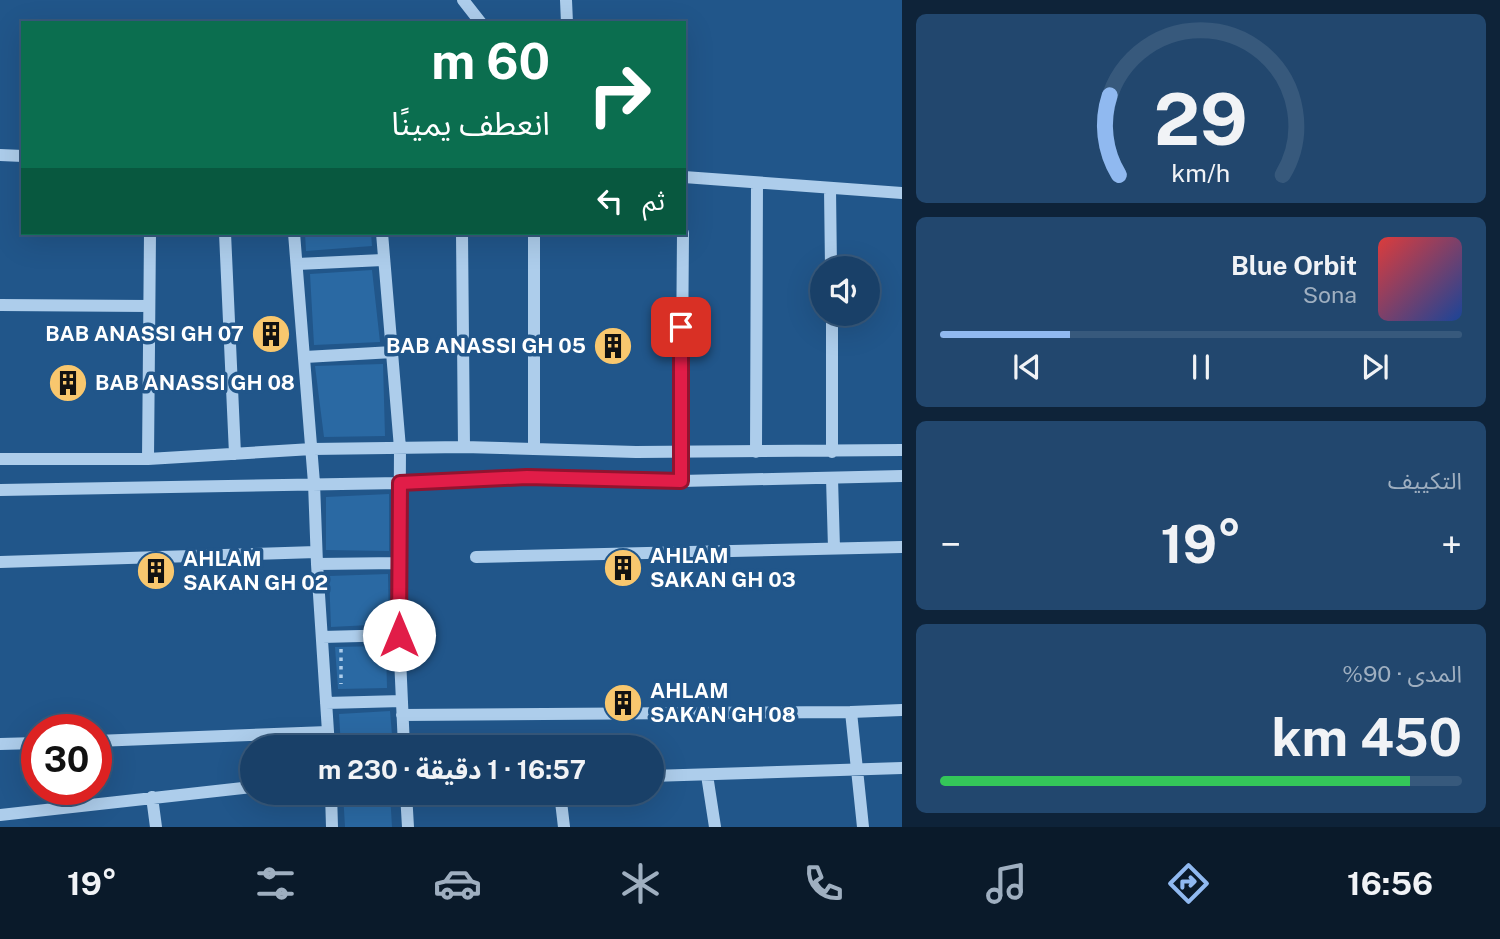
<!DOCTYPE html>
<html lang="ar">
<head>
<meta charset="utf-8">
<style>
	:root { --surface:#194068; --page:#22476e; --text:#f1f3f6; --muted:#9fafc0; --line:#37597c; --accent:#90b9f0 }
	body { margin:0; font-family:"Public Sans","Noto Sans Arabic",sans-serif; background:var(--page); color:var(--text); direction:rtl; height:100vh; display:flex; flex-direction:column; font-size:26px; white-space:nowrap }
	* { box-sizing:border-box; margin:0 }
	p { font-size:23px; color:var(--muted) }
	.icon { flex:none; width:38px; height:38px; fill:none; stroke:currentColor; stroke-width:2; stroke-linecap:round; stroke-linejoin:round }
	.map { position:relative; flex:1; overflow:hidden; direction:ltr }
	.details { display:flex; flex-direction:column; gap:14px; padding:14px; background:#0e2339; width:598px }
	.details>* { flex:none }
	.banner { position:absolute; left:21px; top:21px; width:665px; height:214px; border-radius:0px; box-shadow:0 7px 28px #0002,0 0 0 2px var(--line); direction:rtl; background:#0b6e4f; color:#fff; overflow:hidden }
	.buttons { position:absolute; left:810px; top:256px; display:grid; gap:14px }
	.buttons a { display:grid; place-items:center; width:70px; height:70px; border-radius:50%; background:var(--surface); box-shadow:0 7px 28px #0002,0 0 0 2px var(--line); font-size:35px }
	.speed { position:absolute; left:21px; top:714px; display:flex; gap:14px; font-size:35px; font-weight:700; text-align:center }
	.speed>* { display:grid; place-content:center; width:91px; height:91px; border-radius:50%; background:var(--surface); box-shadow:0 7px 28px #0002,0 0 0 2px var(--line); line-height:1 }
	.speed .limit { border:10px solid #d22; background:#fff; color:#111 }
	.pin { position:absolute; display:grid; place-items:center; width:60px; height:60px; color:#fff; margin:-30px; border-radius:14px; box-shadow:0 4px 10px #0006 }
	.me { position:absolute; width:77px; margin:-38px; rotate:0deg; stroke-linejoin:round; filter:drop-shadow(0 0 5px #0008) }
	.turn { display:flex; align-items:center; gap:24px; height:147px; padding:0 21px; font-size:32px }
	.turn .icon { width:91px; height:91px; stroke-width:2.5 }
	.turn b { display:block; font-size:49px; line-height:60px }
	.then { display:flex; align-items:center; height:66px; padding:0 21px; background:#0003; gap:14px; font-size:26px }
	.big { font-size:52px; font-weight:700; line-height:1.1 }
	.details .widget { flex:1; display:flex; flex-direction:column; justify-content:center; gap:10px; min-width:0; padding:0 24px; border-radius:10px; background:var(--page) }
	.details .dial { align-items:center; gap:0 }
	.dial svg { height:182px; overflow:visible; fill:none; stroke:var(--line); stroke-width:7; stroke-linecap:round; text-anchor:middle }
	.dial text { fill:var(--text); stroke:none }
	.song { display:flex; align-items:center; gap:21px }
	.cover { width:84px; height:84px; border-radius:10px; background:linear-gradient(135deg,hsl(0 70% 55%),hsl(220 70% 35%)) }
	.played { height:7px; border-radius:4px; background:linear-gradient(90deg,var(--accent) 25%,var(--line) 25%) }
	.keys { display:flex; justify-content:space-around; direction:ltr }
	.heat { display:flex; justify-content:space-between; align-items:center; font-size:38px; direction:ltr }
	.charge { height:10px; border-radius:5px; background:linear-gradient(90deg,#34c759 90%,var(--line) 0) }
	.trip { position:absolute; left:240px; top:735px; width:424px; height:70px; border-radius:35px; background:var(--surface); box-shadow:0 7px 28px #0002,0 0 0 2px var(--line); font-weight:700; line-height:70px; text-align:center; direction:rtl }
	.dock { display:flex; height:112px; justify-content:space-around; align-items:center; background:#0a1a2a; color:var(--muted) }
	.dock .icon { width:49px; height:49px }
	.dock .active { color:var(--accent) }
	.dock b { font-size:32px; color:var(--text) }
	main { display:flex; flex:1; min-height:0 }
	.map>svg:first-child { display:block }
</style>
</head>
<body>
<main>
<section class="details">
<div class="widget dial"><svg viewBox="0 0 100 80">
<path d="M14 69A42 42 0 1 1 86 69"/>
<path d="M14 69A42 42 0 0 1 10 34" stroke="#90b9f0"/>
<text x="50" y="56" font-size="32" font-weight="700">29</text>
<text x="50" y="72" font-size="11">km/h</text>
</svg></div>
<div class="widget">
<div class="song"><i class="cover"></i><div><b>Blue Orbit</b><p>Sona</p></div></div>
<div class="played"></div>
<div class="keys"><svg class="icon" aria-label="previous" viewBox="0 0 24 24"><path d="M18 5L8 12l10 7zM5 5v14"/></svg><svg class="icon" aria-label="pause" viewBox="0 0 24 24"><path d="M8 5v14M16 5v14"/></svg><svg class="icon" aria-label="next" viewBox="0 0 24 24"><path d="M6 5l10 7-10 7zM19 5v14"/></svg></div>
</div>
<div class="widget"><p>التكييف</p>
<div class="heat"><a>−</a><b class="big">19°</b><a>+</a></div>
</div>
<div class="widget"><p>المدى · 90%</p><b class="big">450 km</b><div class="charge"></div></div>
</section>
<div class="map">
<svg width="902" height="827" viewBox="0 0 902 827">
	<rect width="100%" height="100%" fill="#21568a"/>
	<!-- green -->
	<path fill="#2a69a3" d="M305 233H371L372 246 306 251Z
		M372 270 380 342 314 345 310 274Z
		M383 364 385 436 324 437 315 366Z
		M389 494V551L326 550V497Z
		M388 574 389 624 331 627 329 576Z
		M386 646 387 688 338 689 335 647Z
		M390 711 393 747H341L339 714Z
		M343 793H390L392 827H345Z"/>
	<g fill="none" stroke-linecap="round" stroke-linejoin="round">
		<!-- path -->
		<path stroke="#adcdeb" stroke-width="3.5" stroke-dasharray="3.5 5" stroke-linecap="butt" d="M341 649V684"/>
		<!-- minor -->
		<path stroke="#adcdeb" stroke-width="12" d="M463 0 481 23
			M566 0 567 23
			M0 155 23 156
			M684 177 902 193
			M830 189 831 268
			M225 233 235 454
			M294 233 314 483 317 564 329 747
			M382 233 400 448 399 635 404 747
			M462 233 464 447
			M297 264 383 260
			M0 305 149 306
			M305 357 393 352
			M534 448V233
			M756 452 757 183
			M832 452V313
			M0 459H148L312 449 464 447 636 452 902 450
			M148 459 150 233
			M832 478 834 548
			M681 481 683 233
			M0 490 400 483 527 477 681 481 902 476
			M476 557 902 547
			M0 562 316 552
			M317 564 399 563
			M322 637 399 635
			M326 703 402 701
			M402 715 851 712
			M96 741 328 732
			M0 744 37 743
			M707 775 715 827
			M651 776 902 768
			M331 793 332 827
			M406 793 408 827
			M560 793 564 827
			M152 797 156 827
			M0 815 252 787
			M863 827 851 712 902 710"/>
	</g>
	<g fill="none" stroke-linecap="round" stroke-linejoin="round">
		<!-- route casing -->
		<g stroke="#92132f" stroke-width="18">
			<path id="route" d="M399 635 400 483 527 477 681 481V327"/>
		</g>
		<!-- route -->
		<use href="#route" stroke="#e11d48" stroke-width="12"/>
	</g>
	<!-- icons -->
	<defs>
		<g id="building-disc" transform="scale(2.0125)"><circle r="9.5" fill="#f8c76e" stroke="#21568a"/><path d="M-4-6H4V6H1V3H-1V6H-4ZM-2.5-4.3h1.7v1.8h-1.7ZM.8-4.3h1.7v1.8H.8ZM-2.5-1h1.7V.8h-1.7ZM.8-1h1.7V.8H.8Z" fill="#111"/></g>
	</defs>
	<g fill-rule="evenodd">
		<use href="#building-disc" x="271" y="334"/>
		<use href="#building-disc" x="613" y="346"/>
		<use href="#building-disc" x="68" y="383"/>
		<use href="#building-disc" x="623" y="568"/>
		<use href="#building-disc" x="156" y="571"/>
		<use href="#building-disc" x="623" y="703"/>
	</g>
	<g text-anchor="middle" stroke-width="7" stroke-linejoin="round" paint-order="stroke">
		<!-- poi labels -->
		<g font-size="21" font-weight="bold" fill="#fff" stroke="#21568a" text-anchor="start">
			<text x="244" y="341" text-anchor="end">BAB ANASSI GH 07</text>
			<text x="586" y="353" text-anchor="end">BAB ANASSI GH 05</text>
			<text x="95" y="390">BAB ANASSI GH 08</text>
			<text x="650" y="563">AHLAM<tspan x="650" dy="24">SAKAN GH 03</tspan></text>
			<text x="183" y="566">AHLAM<tspan x="183" dy="24">SAKAN GH 02</tspan></text>
			<text x="650" y="698">AHLAM<tspan x="650" dy="24">SAKAN GH 08</tspan></text>
		</g>
	</g>
</svg>
<div class="buttons">
<a><svg class="icon" aria-label="sound" viewBox="0 0 24 24"><path d="M4 9h4l5-4v14l-5-4H4zM17 9q2 3 0 6"/></svg></a>
</div>
<div class="speed"><div class="limit">30</div></div>
<div class="pin" style="left:681px;top:327px;background:#d93025"><svg class="icon" aria-label="arrive" viewBox="0 0 24 24"><path d="M6 21V4h12l-3 4 3 4H6"/></svg></div>
<svg class="me" style="left:399px;top:635px" viewBox="-20 -20 40 40"><circle r="19" fill="#fff"/><path d="M0-13L10 11 0 6-10 11z" fill="#e11d48"/></svg>
<div class="trip">16:57 · 1 دقيقة · 230 m</div>
<div class="banner">
<div class="turn"><svg class="icon" aria-label="right" viewBox="0 0 24 24"><path d="M7 20v-9h11M14 6l5 5-5 5"/></svg><div><b>60 m</b>انعطف يمينًا</div></div>
<div class="then">ثم<svg class="icon" aria-label="left" viewBox="0 0 24 24"><path d="M17 20v-9H6M10 6l-5 5 5 5"/></svg></div>
</div>
</div>
</main>
<nav class="dock">
<b>16:56</b>
<svg class="icon active" aria-label="directions" viewBox="0 0 24 24"><path d="M12 3l9 9-9 9-9-9zM9 14v-3h6M13 9l2 2-2 2"/></svg>
<svg class="icon" aria-label="music" viewBox="0 0 24 24"><path d="M9 18V5l10-2v13"/><circle cx="6" cy="18" r="3"/><circle cx="16" cy="16" r="3"/></svg>
<svg class="icon" aria-label="phone" viewBox="0 0 24 24"><path d="M5 4h4l2 5-3 2q2 4 5 5l2-3 5 2v4C11 20 4 13 5 4z"/></svg>
<svg class="icon" aria-label="climate" viewBox="0 0 24 24"><path d="M12 3v18M4 7l16 10M4 17L20 7"/></svg>
<svg class="icon" aria-label="car" viewBox="0 0 24 24"><path d="M5 17H2v-5l4-1 3-4h7l3 4 3 1v5h-3M9 17h6M6 11h13"/><circle cx="7" cy="17" r="2"/><circle cx="17" cy="17" r="2"/></svg>
<svg class="icon" aria-label="filters" viewBox="0 0 24 24"><path d="M4 7h16M4 17h16"/><circle cx="9" cy="7" r="2"/><circle cx="15" cy="17" r="2"/></svg>
<b>19°</b>
</nav>
</body>
</html>
